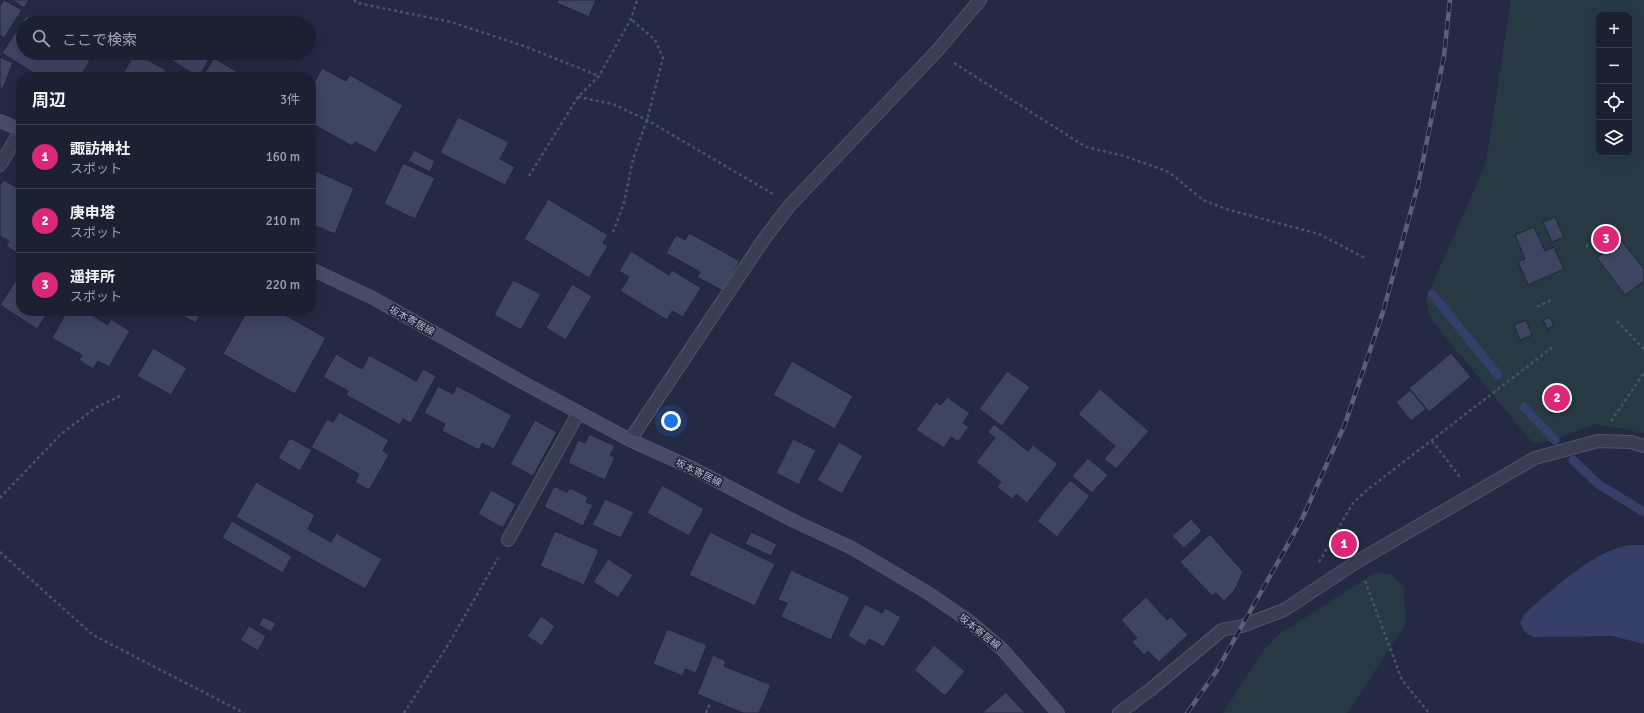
<!DOCTYPE html>
<html lang="ja">
<meta charset="utf-8">
<style>
:root{--surface:#1b2033;--page:#24283b;--text:#f1f3f6;--muted:#a0a3ac;--line:#393e4e;--accent:#db2777}
body{margin:0;font-family:Signika,"Noto Sans JP",sans-serif;background:var(--page);color:var(--text)}
.controls{position:absolute;right:12px;top:12px;display:grid;overflow:hidden;border-radius:8px;box-shadow:0 4px 16px #0002}
.controls button{width:36px;height:36px;display:grid;place-items:center;padding:0;border:0;border-bottom:1px solid var(--line);background:var(--surface);color:var(--text);font:20px sans-serif}
.you{position:absolute;left:671px;top:421px;width:14px;height:14px;margin:-10px;border:3px solid #fff;border-radius:50%;background:#1a73e8;box-shadow:0 0 0 6px #1a73e833}
.badge{display:grid;place-items:center;width:26px;height:26px;border-radius:50%;background:var(--accent);color:#fff;font-size:13px;font-weight:700}
.pin{position:absolute;translate:-50% -50%;border:2px solid #fff;box-shadow:0 1px 4px #0006}
.list{margin:0;padding:0;list-style:none}
h2{display:flex;justify-content:space-between;align-items:center;height:52px;margin:0;padding:0 16px;font-size:17px}
h2 small{font-size:13px;font-weight:400;color:var(--muted)}
.list li{display:grid;grid-template-columns:26px 1fr auto;gap:12px;align-items:center;box-sizing:border-box;height:64px;padding:0 16px;border-top:1px solid var(--line)}
.list b{display:block;font-size:15px;white-space:nowrap}
.list p{margin:0;font-size:13px;white-space:nowrap;color:var(--muted)}
.list em{font-size:13px;font-style:normal;color:var(--muted)}
.icon{flex:none;width:22px;height:22px;fill:none;stroke:currentColor;stroke-width:2;stroke-linecap:round;stroke-linejoin:round}
.map{position:relative;flex:none;width:1644px;height:713px;overflow:hidden}
.search{position:absolute;background:var(--surface);box-shadow:0 4px 16px #0002;left:16px;top:16px;width:300px;height:44px;display:flex;align-items:center;gap:10px;box-sizing:border-box;padding:0 14px;border-radius:22px;color:var(--muted);font-size:15px}
.panel{position:absolute;background:var(--surface);box-shadow:0 4px 16px #0002;left:16px;top:72px;width:300px;height:244px;border-radius:16px}
.map>svg:first-child{display:block}
</style>
<div class="map">
<svg width="1644" height="713" viewBox="0 0 1644 713">
<rect width="100%" height="100%" fill="#242a44"/>
<path fill="#273a44" fill-rule="evenodd" d="M 1511,0 L 1644,0 L 1644,433 L 1596,424 L 1543,443 L 1531,441 L 1430,318 L 1426,299 L 1486,163 ZM 1599,15 L 1629,15 L 1629,153 L 1599,153 Z
M 1376,572 L 1392,575 L 1404,587 L 1405,625 L 1347,713 L 1223,713 L 1264,650 L 1278,635 Z"/>
<path fill="#353f6a" d="M 1631,545 L 1644,545 L 1644,644 L 1612,636 L 1534,637 L 1525,632 L 1520,623 L 1524,615 L 1532,607 C 1559,585 1596,549 1631,545 Z"/>
<g fill="none" stroke-linecap="round" stroke-linejoin="round">
<path stroke="#353f6a" stroke-width="9" d="M 1432,294 L 1498,375
M 1524,407 L 1555,440
M 1573,460 L 1598,484 L 1644,512"/>
</g>
<path fill="#3e4561" stroke="#20243a" d="M 4,0 L 22,10 L 4,38 L 0,35 L 0,6 Z
M 12,0 L 29,0 L 24,8 Z
M 558,0 L 596,0 L 589,17 L 557,3 Z
M 26,16 L 38,23 L 23,23 L 23,53 L 78,53 L 90,61 L 80,77 L 40,77 L 2,53 Z
M 135,53 L 166,70 L 162,77 L 121,77 Z
M 159,53 L 205,53 L 211,56 L 199,77 Z
M 0,57 L 13,63 L 3,88 L 0,88 Z
M 214,58 L 241,74 L 239,77 L 208,77 L 204,74 Z
M 322,68 L 346,81 L 350,75 L 403,105 L 376,153 L 355,142 L 352,146 L 311,123 L 311,89 Z
M 458,117 L 509,142 L 500,159 L 515,167 L 505,185 L 440,153 Z
M 311,129 L 317,132 L 311,144 Z
M 414,150 L 435,161 L 430,172 L 408,161 Z
M 403,163 L 435,178 L 415,219 L 384,204 Z
M 311,169 L 354,188 L 335,234 L 311,224 Z
M 4,180 L 21,190 L 21,255 L 6,246 L 9,241 L 0,236 L 0,185 Z
M 548,199 L 608,235 L 603,243 L 608,246 L 589,278 L 524,239 Z
M 1555,217 L 1564,237 L 1552,242 L 1543,222 Z
M 1612,224 L 1615,228 L 1611,231 L 1607,227 Z
M 1534,227 L 1545,251 L 1554,247 L 1564,269 L 1528,285 L 1518,262 L 1525,259 L 1515,235 Z
M 689,233 L 740,261 L 723,291 L 697,277 L 700,272 L 666,253 L 676,235 L 685,240 Z
M 1620,239 L 1644,269 L 1644,281 L 1625,295 L 1597,258 Z
M 631,251 L 669,275 L 672,270 L 701,288 L 683,317 L 672,311 L 667,320 L 620,291 L 629,277 L 619,271 Z
M 20,274 L 21,311 L 49,311 L 37,329 L 0,305 Z
M 513,280 L 541,294 L 521,330 L 494,315 Z
M 572,284 L 592,296 L 566,340 L 546,328 Z
M 67,311 L 85,311 L 108,325 L 111,319 L 130,331 L 109,367 L 98,361 L 93,369 L 79,360 L 82,355 L 52,338 Z
M 174,311 L 202,311 L 196,323 Z
M 247,311 L 278,311 L 326,338 L 295,394 L 223,354 Z
M 1550,317 L 1554,326 L 1547,329 L 1543,320 Z
M 1526,320 L 1532,335 L 1520,340 L 1514,325 Z
M 153,348 L 187,368 L 171,395 L 137,376 Z
M 1451,353 L 1471,377 L 1429,412 L 1409,388 Z
M 336,354 L 362,369 L 369,355 L 416,381 L 423,369 L 436,376 L 411,423 L 403,419 L 400,425 L 346,395 L 348,391 L 323,377 Z
M 792,361 L 853,396 L 835,429 L 773,395 Z
M 1007,371 L 1030,387 L 1002,426 L 979,409 Z
M 438,386 L 453,394 L 457,386 L 512,415 L 494,449 L 482,443 L 479,450 L 442,431 L 445,424 L 424,413 Z
M 1100,389 L 1149,431 L 1116,469 L 1104,459 L 1115,446 L 1078,414 Z
M 1410,390 L 1426,409 L 1411,421 L 1396,402 Z
M 1565,392 L 1568,397 L 1564,400 L 1560,396 Z
M 947,397 L 970,413 L 963,423 L 969,427 L 958,442 L 951,437 L 944,448 L 916,430 L 936,402 L 941,405 Z
M 339,412 L 389,440 L 383,451 L 389,455 L 369,490 L 355,482 L 359,474 L 311,447 L 327,419 L 333,422 Z
M 535,420 L 557,432 L 533,476 L 510,464 Z
M 994,424 L 1028,451 L 1033,445 L 1058,464 L 1027,503 L 1016,494 L 1012,499 L 997,487 L 1001,482 L 976,462 L 995,438 L 988,432 Z
M 589,434 L 615,446 L 610,455 L 615,457 L 605,480 L 568,463 L 578,440 L 585,443 Z
M 290,438 L 312,450 L 300,471 L 278,458 Z
M 793,439 L 816,450 L 799,485 L 776,473 Z
M 839,442 L 863,456 L 842,494 L 817,480 Z
M 1088,458 L 1108,475 L 1092,493 L 1072,476 Z
M 1070,480 L 1090,496 L 1057,537 L 1037,521 Z
M 256,482 L 315,515 L 308,529 L 331,542 L 336,533 L 382,559 L 365,589 L 236,517 Z
M 662,485 L 704,509 L 689,536 L 647,513 Z
M 554,486 L 567,492 L 570,488 L 588,497 L 586,502 L 593,505 L 583,526 L 544,507 Z
M 491,490 L 516,504 L 503,528 L 478,514 Z
M 605,499 L 634,512 L 621,538 L 592,525 Z
M 1191,519 L 1202,531 L 1184,548 L 1172,536 Z
M 232,521 L 292,556 L 283,573 L 222,538 Z
M 555,531 L 599,550 L 584,585 L 540,566 Z
M 710,532 L 775,564 L 755,606 L 689,575 Z
M 751,532 L 777,544 L 771,556 L 745,544 Z
M 1210,534 L 1243,572 L 1235,590 L 1224,601 L 1216,593 L 1212,596 L 1180,562 Z
M 608,559 L 633,575 L 618,598 L 593,582 Z
M 791,570 L 850,597 L 831,640 L 781,617 L 787,603 L 778,600 Z
M 1146,597 L 1167,620 L 1171,617 L 1188,635 L 1159,662 L 1148,651 L 1144,655 L 1132,642 L 1137,638 L 1121,620 Z
M 865,604 L 882,613 L 885,608 L 901,617 L 884,647 L 869,639 L 865,646 L 848,636 Z
M 541,616 L 555,626 L 542,646 L 527,636 Z
M 263,617 L 276,623 L 271,632 L 259,625 Z
M 249,626 L 266,636 L 258,651 L 240,640 Z
M 667,629 L 707,645 L 696,673 L 685,669 L 683,676 L 653,664 Z
M 934,645 L 965,671 L 945,696 L 914,670 Z
M 713,655 L 726,661 L 724,666 L 771,685 L 759,713 L 743,713 L 697,694 Z
M 1006,692 L 1025,713 L 982,713 Z"/>
<g fill="none" stroke-linecap="round" stroke-linejoin="round">
<defs>
<path id="service" d="M 0,165 L 21,130
M 508,540 L 579,412"/>
<path id="minor" d="M 630,440 L 764,239 L 790,205 L 936,52 L 980,0
M 1119,713 L 1150,690 L 1222,630 L 1242,626 L 1284,610 L 1358,561 L 1535,458 L 1598,441 L 1631,442 L 1644,446"/>
<path id="secondary" d="M 0,121 L 21,130
M 311,269 L 373,298 L 522,382 L 630,440 L 692,468 L 794,521 L 852,548 L 928,593 L 969,621 L 1002,649 L 1058,713"/>
</defs>
<use href="#service" stroke="#51566a" stroke-width="14"/>
<use href="#minor" stroke="#51566a" stroke-width="14"/>
<use href="#secondary" stroke="#51566a" stroke-width="14"/>
<path stroke="#455761" stroke-width="2.5" stroke-dasharray="3 3" stroke-linecap="butt" d="M 354,0 L 357,3 L 451,22 L 524,46 L 599,76
M 954,63 L 1086,147 L 1124,156 L 1169,172 L 1203,200 L 1226,209 L 1319,234 L 1365,258
M 578,97 L 613,104 L 647,120 L 773,194
M 529,176 L 578,97 L 599,76 L 631,19 L 637,0
M 613,232 L 624,203 L 633,159 L 647,120 L 663,58 L 655,40 L 631,19
M 1586,247 L 1605,232
M 1537,307 L 1551,300
M 1617,321 L 1644,349
M 1611,421 L 1644,373
M 1432,441 L 1460,477
M 0,498 L 60,435 L 95,408 L 120,396
M 0,552 L 93,635 L 244,713
M 1319,562 L 1353,503 L 1367,490 L 1554,346
M 1365,581 L 1402,680 L 1429,713
M 404,713 L 448,645 L 498,558
M 706,713 L 710,703"/>
<use href="#service" stroke="#393e53" stroke-width="12"/>
<use href="#minor" stroke="#393e53" stroke-width="12"/>
<use href="#secondary" stroke="#474b66" stroke-width="12"/>
<defs>
<path id="rail" d="M 1187,713 L 1216,672 L 1301,521 L 1345,424 L 1383,312 L 1418,185 L 1444,56 L 1450,0"/>
</defs>
<use href="#rail" stroke="#5b607a" stroke-width="4.5"/>
<use href="#rail" stroke="#1e2238" stroke-width="3" stroke-dasharray="9" stroke-linecap="butt"/>
</g>
<g text-anchor="middle" stroke-width="3" stroke-linejoin="round" paint-order="stroke">
<g font-size="10" fill="#b6bacd" stroke="#1e2238">
<text transform="translate(412 320) rotate(29)" y="4">坂本寄居線</text>
<text transform="translate(699 472) rotate(26)" y="4">坂本寄居線</text>
<text transform="translate(980 631) rotate(39)" y="4">坂本寄居線</text>
</g>
</g>
</svg>
<div class="controls">
<button>+</button>
<button>−</button>
<button><svg class="icon" aria-label="locate" viewBox="0 0 24 24"><circle cx="12" cy="12" r="6"/><path d="M12 2v4M12 18v4M2 12h4M18 12h4"/></svg></button>
<button><svg class="icon" aria-label="layers" viewBox="0 0 24 24"><path d="M12 4l9 5-9 5-9-5zM3 14l9 5 9-5"/></svg></button>
</div>
<div class="you"></div>
<div class="pin badge" style="left:1344px;top:544px">1</div>
<div class="pin badge" style="left:1557px;top:398px">2</div>
<div class="pin badge" style="left:1606px;top:239px">3</div>
<div class="search"><svg class="icon" aria-label="search" viewBox="0 0 24 24"><circle cx="10" cy="10" r="6"/><path d="M15 15l6 6"/></svg>ここで検索</div>
<section class="panel">
<h2>周辺<small>3件</small></h2>
<ul class="list">
<li><span class="badge">1</span><div><b>諏訪神社</b><p>スポット</p></div><em>160 m</em></li>
<li><span class="badge">2</span><div><b>庚申塔</b><p>スポット</p></div><em>210 m</em></li>
<li><span class="badge">3</span><div><b>遥拝所</b><p>スポット</p></div><em>220 m</em></li>
</ul>
</section>
</div>
